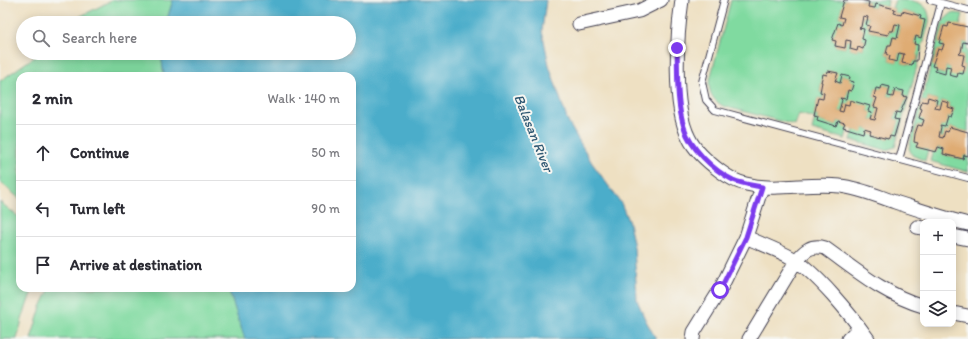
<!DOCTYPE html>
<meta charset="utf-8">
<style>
:root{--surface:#fff;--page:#f2f2f3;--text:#2b2b33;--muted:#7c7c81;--line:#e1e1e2}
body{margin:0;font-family:Itim,sans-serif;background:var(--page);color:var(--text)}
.controls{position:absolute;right:12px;bottom:12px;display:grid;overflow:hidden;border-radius:8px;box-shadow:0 2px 10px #0003}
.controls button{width:36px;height:36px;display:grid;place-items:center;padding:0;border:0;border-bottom:1px solid var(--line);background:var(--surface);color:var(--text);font:20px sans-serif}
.stop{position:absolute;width:12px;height:12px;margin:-9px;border:3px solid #7c3aed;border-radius:50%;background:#fff}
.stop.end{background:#7c3aed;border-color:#fff;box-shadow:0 1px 4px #0008}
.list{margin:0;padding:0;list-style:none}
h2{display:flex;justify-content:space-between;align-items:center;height:52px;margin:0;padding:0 16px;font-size:17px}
h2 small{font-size:13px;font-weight:400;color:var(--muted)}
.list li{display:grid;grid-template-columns:26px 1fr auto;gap:12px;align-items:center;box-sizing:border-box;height:56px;padding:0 16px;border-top:1px solid var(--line)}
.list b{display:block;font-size:15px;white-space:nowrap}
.list em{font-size:13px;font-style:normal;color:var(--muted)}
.icon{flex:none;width:22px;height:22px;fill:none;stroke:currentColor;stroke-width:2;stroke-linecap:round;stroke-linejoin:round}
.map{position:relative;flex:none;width:968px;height:339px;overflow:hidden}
.search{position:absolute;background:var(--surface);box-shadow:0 2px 10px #0003;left:16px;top:16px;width:340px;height:44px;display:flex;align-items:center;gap:10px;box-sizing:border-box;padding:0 14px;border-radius:22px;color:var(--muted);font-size:15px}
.panel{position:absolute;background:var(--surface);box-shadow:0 2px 10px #0003;left:16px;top:72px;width:340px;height:220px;border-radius:12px}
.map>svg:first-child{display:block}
</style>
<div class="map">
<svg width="968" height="339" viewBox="0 0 968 339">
<rect width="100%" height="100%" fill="#f6f6f2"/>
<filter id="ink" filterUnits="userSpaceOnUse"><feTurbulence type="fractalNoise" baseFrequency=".025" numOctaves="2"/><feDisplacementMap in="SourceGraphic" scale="8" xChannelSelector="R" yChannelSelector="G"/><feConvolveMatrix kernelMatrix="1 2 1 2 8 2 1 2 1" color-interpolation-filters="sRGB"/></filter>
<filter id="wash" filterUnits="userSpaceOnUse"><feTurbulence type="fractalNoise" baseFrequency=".012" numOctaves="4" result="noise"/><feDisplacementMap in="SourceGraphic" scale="16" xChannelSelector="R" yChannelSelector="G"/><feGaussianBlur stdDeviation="0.9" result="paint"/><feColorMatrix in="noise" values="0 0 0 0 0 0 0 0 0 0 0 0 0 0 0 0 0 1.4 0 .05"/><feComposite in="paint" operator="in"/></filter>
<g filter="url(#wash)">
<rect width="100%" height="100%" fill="#eee0c2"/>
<path fill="#80daa0" stroke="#517e6e" d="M 113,0 L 173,0 L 166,23 L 67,23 Z
M 731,0 L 848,0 L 842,7 L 839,17 L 844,18 L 842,25 L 838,24 L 835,33 L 834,33 L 832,40 L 836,41 L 835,46 L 845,48 L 846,40 L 851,41 L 850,49 L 857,51 L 858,47 L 863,49 L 865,40 L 862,39 L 859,28 L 863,16 L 868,17 L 866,25 L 870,26 L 869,31 L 888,35 L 890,31 L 893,31 L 895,24 L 900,25 L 897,38 L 893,37 L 891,45 L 888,45 L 886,54 L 890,56 L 889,60 L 897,62 L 899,53 L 904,54 L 902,63 L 911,65 L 913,61 L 917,61 L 918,55 L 916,54 L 918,45 L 914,44 L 916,36 L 920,38 L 921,16 L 902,11 L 901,15 L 894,13 L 895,9 L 892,8 L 895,0 C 910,0 931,0 929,22 L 895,147 L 886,150 L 851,140 L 854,130 L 864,128 L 871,130 L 870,134 L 888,139 L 890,136 L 894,137 L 899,120 L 894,119 L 896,112 L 900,113 L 907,97 L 903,96 L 904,91 L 895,89 L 893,97 L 888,96 L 890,87 L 882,85 L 881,89 L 876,88 L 874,97 L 877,98 L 874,107 L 878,108 L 875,120 L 870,119 L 871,112 L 868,111 L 869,106 L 850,101 L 849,105 L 845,104 L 843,112 L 839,111 L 840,98 L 846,99 L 848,90 L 851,91 L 854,82 L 849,81 L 849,77 L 842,75 L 840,83 L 835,81 L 837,73 L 828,71 L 827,75 L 823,75 L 820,92 L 824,93 L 823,99 L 818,98 L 814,115 L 818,116 L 817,120 L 836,126 L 838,121 L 845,123 L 844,127 L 848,128 L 845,139 L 812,130 L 815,118 L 799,114 L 795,125 L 723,106 C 714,101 709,94 709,83 Z
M 860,0 L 888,0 L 887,7 L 876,4 L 875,8 L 868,7 L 869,2 Z
M 952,13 L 963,14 L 960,26 L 949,23 L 948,27 L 944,26 L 939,42 L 944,44 L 942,50 L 938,49 L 932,65 L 936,67 L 935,72 L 944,74 L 946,66 L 963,74 L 965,66 L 962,65 L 964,55 L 959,54 L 961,52 L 963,42 L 968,43 L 966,50 L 968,51 L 968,132 L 950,127 L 948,132 L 945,131 L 943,138 L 939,137 L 941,127 L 940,125 L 945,126 L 948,116 L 951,117 L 954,109 L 948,107 L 949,103 L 942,101 L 940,109 L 935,108 L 937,100 L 928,97 L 927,102 L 922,101 L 924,120 L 922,126 L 918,125 L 915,134 L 918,143 L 916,146 L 928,150 L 925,161 L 912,155 L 909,148 L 942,23 L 945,19 Z
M 40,53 L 161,53 L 164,76 L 20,76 L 20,199 L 0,182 L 0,81 Z
M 938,147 L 944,149 L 943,154 L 962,159 L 964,155 L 968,156 L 968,172 L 930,161 L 933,151 L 936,152 Z
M 0,202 L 20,218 L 20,288 L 33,288 L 23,316 L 17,339 L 0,339 Z
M 50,288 L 228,288 L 245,339 L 31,339 L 41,307 Z"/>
<path fill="#4badca" stroke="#366882" d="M 173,0 L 546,0 L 542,31 L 549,65 L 568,122 L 592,163 L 621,203 L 629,223 L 634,247 L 637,300 L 645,319 L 656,339 L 245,339 L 228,288 L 352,288 L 352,76 L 164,76 L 161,53 L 349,53 L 349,23 L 166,23 Z"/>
<g id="blocks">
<path fill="#dfac73" d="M 844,0 L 860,0 L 869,2 L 868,7 L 875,8 L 876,4 L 895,9 L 894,13 L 901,15 L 902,11 L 921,16 L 920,19 L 925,20 L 921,38 L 916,36 L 914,44 L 918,45 L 917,61 L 913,61 L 912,65 L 902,63 L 904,54 L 899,53 L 897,62 L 889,60 L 890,56 L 886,54 L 888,45 L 891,45 L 893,37 L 897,38 L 900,25 L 895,24 L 893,31 L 890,31 L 888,35 L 868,31 L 870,26 L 866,25 L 868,17 L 863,16 L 861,27 L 859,28 L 864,29 L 862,39 L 865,40 L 863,49 L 858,47 L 857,51 L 850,49 L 851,41 L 846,40 L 845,48 L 835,46 L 836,41 L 832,40 L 838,23 L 842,25 L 844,18 L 839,17 Z
M 949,23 L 968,27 L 968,43 L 963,42 L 961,52 L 959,54 L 964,55 L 962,65 L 965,66 L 963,74 L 958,73 L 957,77 L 949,75 L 951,67 L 946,66 L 945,74 L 935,71 L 936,67 L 932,66 L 938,49 L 942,50 L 944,44 L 939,43 L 942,33 L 944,26 L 948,27 Z
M 828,71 L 838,73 L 835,81 L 840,83 L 842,75 L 850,77 L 849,81 L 854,82 L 851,91 L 848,90 L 846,99 L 840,98 L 842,100 L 839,111 L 843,112 L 845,104 L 849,105 L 850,100 L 870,106 L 868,111 L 872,112 L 870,119 L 875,120 L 878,108 L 874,107 L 877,98 L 874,97 L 876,88 L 881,89 L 882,85 L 890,87 L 888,96 L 893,97 L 895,89 L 904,91 L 903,96 L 907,97 L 900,113 L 896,112 L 894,119 L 899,120 L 894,137 L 890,136 L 888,139 L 869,134 L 871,130 L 864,128 L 863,133 L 843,127 L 845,123 L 838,121 L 836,126 L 817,120 L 818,116 L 814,115 L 818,98 L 823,99 L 824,93 L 820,92 L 822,82 L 821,82 L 823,74 L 827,75 Z
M 928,97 L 937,100 L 935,108 L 940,109 L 942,101 L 949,103 L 948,107 L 954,109 L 951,117 L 948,116 L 945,126 L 940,125 L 941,127 L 939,137 L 943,138 L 945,131 L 948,132 L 950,127 L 968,132 L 968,156 L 964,155 L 963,159 L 943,154 L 944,149 L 938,147 L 936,152 L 916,147 L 918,143 L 914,142 L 915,134 L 918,125 L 922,126 L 924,120 L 919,118 L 922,109 L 920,108 L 922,101 L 927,102 Z"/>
</g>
</g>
<g filter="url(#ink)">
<use href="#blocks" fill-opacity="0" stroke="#413e4f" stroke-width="1"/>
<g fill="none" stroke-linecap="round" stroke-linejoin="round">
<defs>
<path id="service" d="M 724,0 L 702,82 L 706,100 L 715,110 L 968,178
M 930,0 L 968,10
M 899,160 L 941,3"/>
<path id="minor" d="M 682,0 C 677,35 672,106 689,138 C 695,151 708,162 720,171 C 728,177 736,182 746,184 C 777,192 809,182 840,186 C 859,188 877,196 895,202 C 920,210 943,218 968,224
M 579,24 L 639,11 L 661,0
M 917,227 L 923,228
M 953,236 L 968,239
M 746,237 C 761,244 778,250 792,258 C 816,272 851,315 868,339
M 953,313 L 968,316
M 693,339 L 694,332 L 720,290 L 746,237 L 762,187
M 749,339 L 796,261 C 804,251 811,244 825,248 C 856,270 885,295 923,306
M 848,339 L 859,328"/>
</defs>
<use href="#service" stroke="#413e4f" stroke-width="8"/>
<use href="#minor" stroke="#413e4f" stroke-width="15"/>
<use href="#service" stroke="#fff" stroke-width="6"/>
<use href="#minor" stroke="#fff" stroke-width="13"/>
</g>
</g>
<g fill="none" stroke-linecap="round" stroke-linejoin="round" filter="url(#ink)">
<path stroke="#7c3aed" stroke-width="5" d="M 677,48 C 678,73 676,102 684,127 C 690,148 713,170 733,180 C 742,184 752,185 762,187 L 746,237 L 720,290"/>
</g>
<g text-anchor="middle" stroke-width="4" stroke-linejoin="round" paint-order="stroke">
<g font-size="14" font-style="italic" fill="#325a74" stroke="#f6f6f2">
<text transform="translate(534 133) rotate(68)" y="5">Balasan River</text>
</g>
</g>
</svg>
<div class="controls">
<button>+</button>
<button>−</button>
<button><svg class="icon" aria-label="layers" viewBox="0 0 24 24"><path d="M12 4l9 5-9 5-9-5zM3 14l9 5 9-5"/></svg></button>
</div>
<div class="stop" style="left:720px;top:290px"></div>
<div class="stop end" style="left:677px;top:48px"></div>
<div class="search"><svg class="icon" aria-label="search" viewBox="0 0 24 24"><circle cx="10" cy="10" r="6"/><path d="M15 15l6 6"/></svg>Search here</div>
<section class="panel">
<h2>2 min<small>Walk · 140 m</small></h2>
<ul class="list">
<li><svg class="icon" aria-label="ahead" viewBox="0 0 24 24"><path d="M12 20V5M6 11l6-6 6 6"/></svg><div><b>Continue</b></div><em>50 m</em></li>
<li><svg class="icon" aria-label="left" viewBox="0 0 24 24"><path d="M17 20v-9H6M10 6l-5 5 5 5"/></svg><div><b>Turn left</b></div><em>90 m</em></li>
<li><svg class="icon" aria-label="arrive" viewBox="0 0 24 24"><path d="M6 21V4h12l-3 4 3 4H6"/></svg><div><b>Arrive at destination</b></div></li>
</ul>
</section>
</div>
